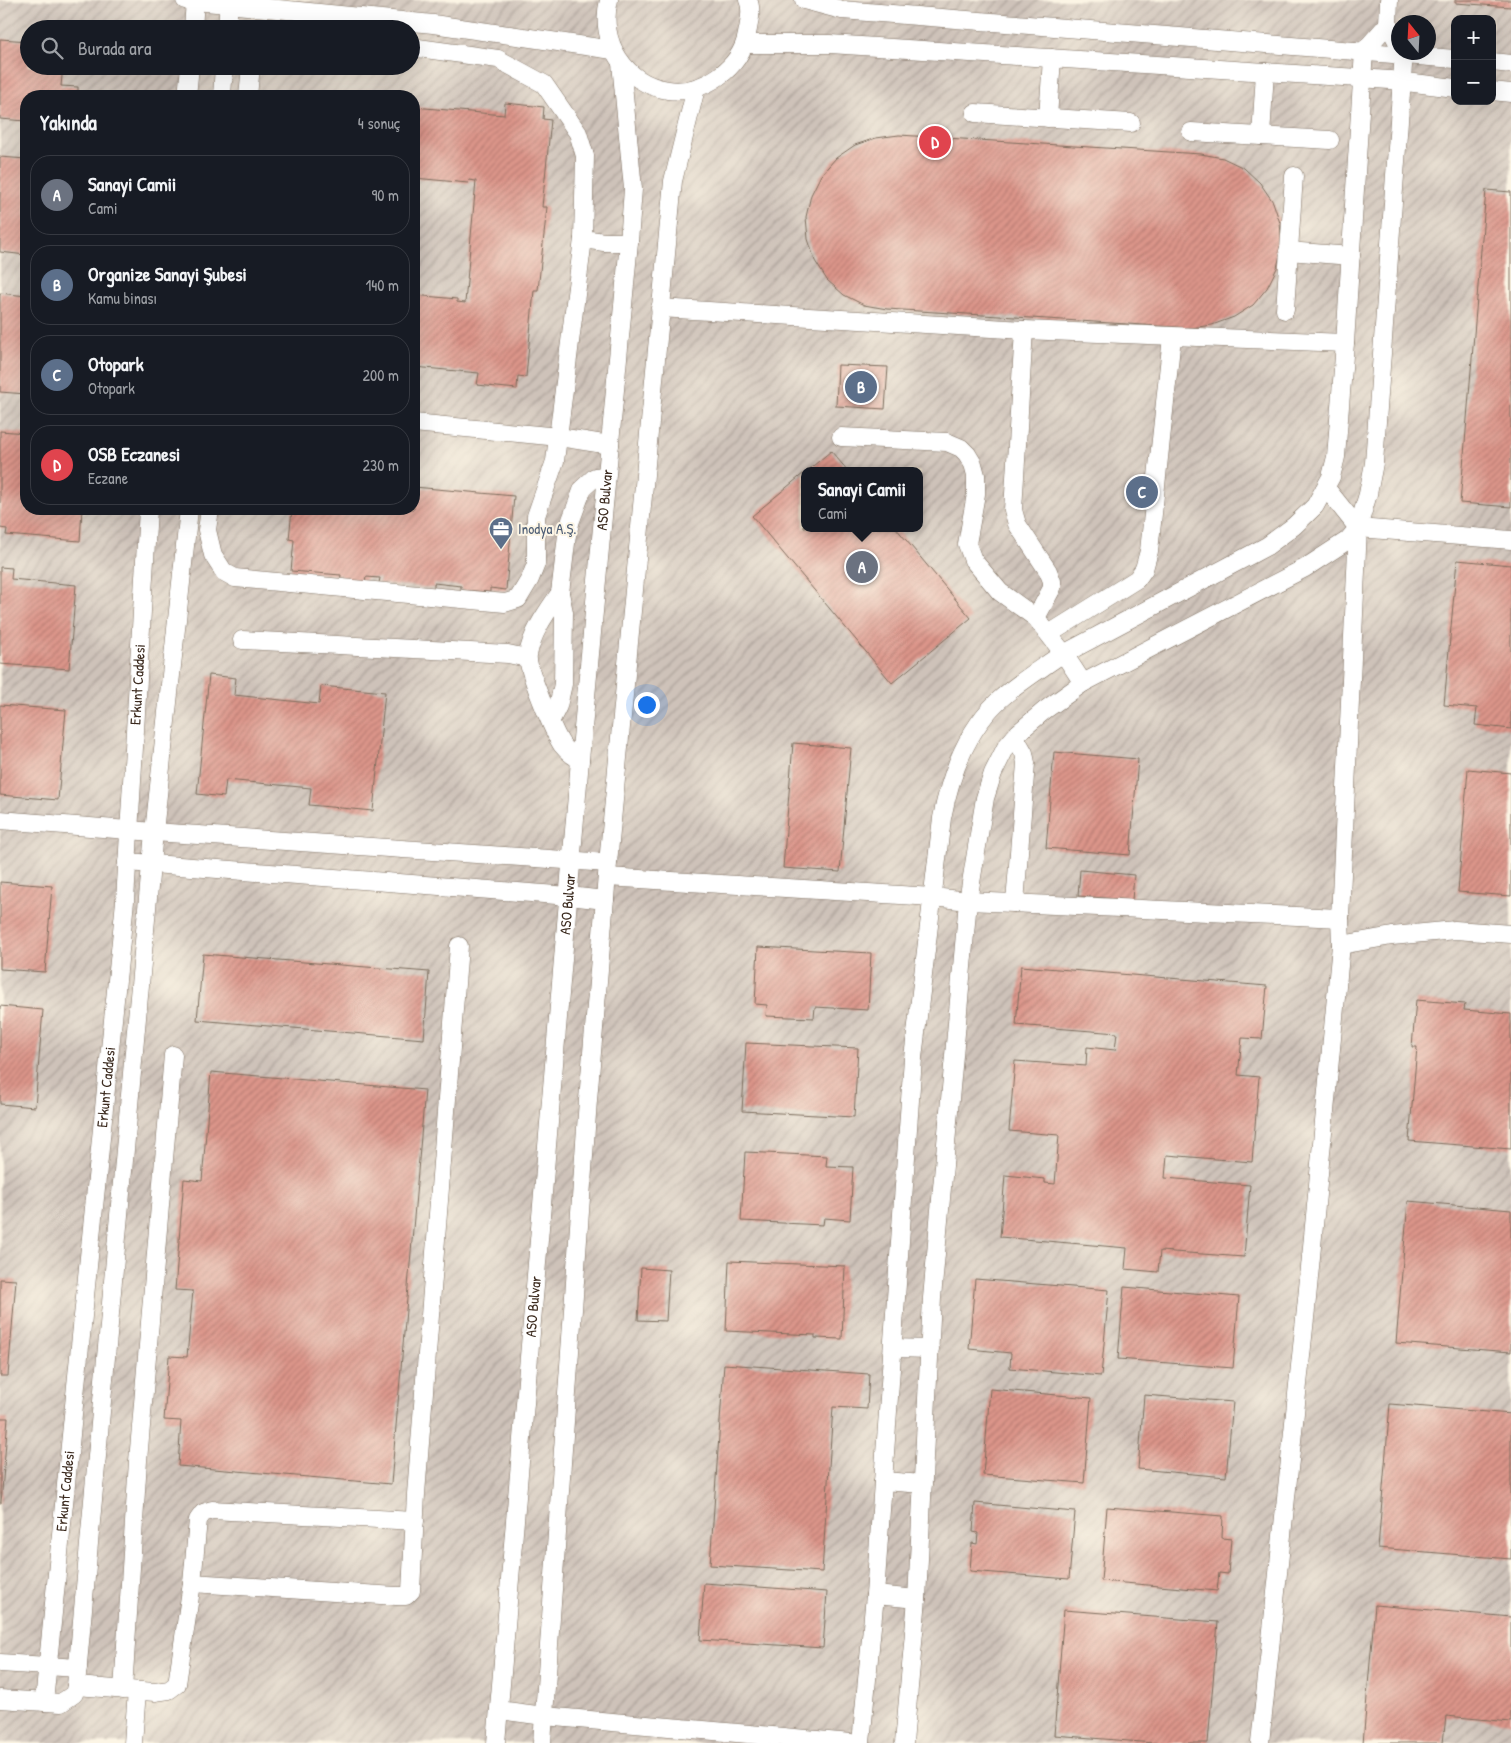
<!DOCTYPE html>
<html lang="tr">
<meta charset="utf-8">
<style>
:root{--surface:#171b24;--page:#242831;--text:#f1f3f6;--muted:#9ea1a6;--line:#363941;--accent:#8c9099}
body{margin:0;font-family:"Patrick Hand",sans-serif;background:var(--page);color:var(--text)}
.controls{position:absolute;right:15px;top:15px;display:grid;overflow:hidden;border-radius:10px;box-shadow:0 5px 20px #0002}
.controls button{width:45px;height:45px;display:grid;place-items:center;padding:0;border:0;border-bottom:1px solid var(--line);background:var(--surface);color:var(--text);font:25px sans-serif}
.compass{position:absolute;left:1391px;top:15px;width:45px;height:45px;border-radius:50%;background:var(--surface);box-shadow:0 5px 20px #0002;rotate:342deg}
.you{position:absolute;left:646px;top:704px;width:18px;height:18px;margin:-12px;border:4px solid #fff;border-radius:50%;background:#1a73e8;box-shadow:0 0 0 8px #1a73e833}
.badge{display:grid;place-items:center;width:32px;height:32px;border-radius:50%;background:var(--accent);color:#fff;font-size:16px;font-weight:700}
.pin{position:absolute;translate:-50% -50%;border:2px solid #fff;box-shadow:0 1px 5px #0006}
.popup{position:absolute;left:801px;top:467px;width:122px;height:65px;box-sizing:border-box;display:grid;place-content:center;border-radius:10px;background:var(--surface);filter:drop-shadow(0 1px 4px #0005);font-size:16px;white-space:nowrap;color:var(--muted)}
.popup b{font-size:19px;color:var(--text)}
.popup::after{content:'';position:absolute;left:50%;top:100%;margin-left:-10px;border:10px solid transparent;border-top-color:var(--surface)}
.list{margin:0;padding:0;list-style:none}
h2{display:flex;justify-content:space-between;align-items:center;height:65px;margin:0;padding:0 20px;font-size:21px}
h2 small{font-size:16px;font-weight:400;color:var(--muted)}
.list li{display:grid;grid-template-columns:32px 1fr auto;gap:15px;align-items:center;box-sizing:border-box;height:80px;margin:0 10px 10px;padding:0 10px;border:1px solid var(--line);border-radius:20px}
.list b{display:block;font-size:19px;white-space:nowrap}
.list p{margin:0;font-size:16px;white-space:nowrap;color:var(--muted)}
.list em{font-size:16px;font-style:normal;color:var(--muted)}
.icon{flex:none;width:28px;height:28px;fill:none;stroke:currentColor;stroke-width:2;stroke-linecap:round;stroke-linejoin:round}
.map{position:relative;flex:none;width:1511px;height:1743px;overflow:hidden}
.search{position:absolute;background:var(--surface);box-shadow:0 5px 20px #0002;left:20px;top:20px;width:400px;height:55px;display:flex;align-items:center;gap:12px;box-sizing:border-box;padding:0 18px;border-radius:28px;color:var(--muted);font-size:19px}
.panel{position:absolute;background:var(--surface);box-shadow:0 5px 20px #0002;left:20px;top:90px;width:400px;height:425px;border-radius:20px}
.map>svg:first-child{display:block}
</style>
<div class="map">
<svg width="1511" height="1743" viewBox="0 0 1511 1743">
<defs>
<pattern id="industrial-furrows" width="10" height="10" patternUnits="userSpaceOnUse" patternTransform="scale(1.25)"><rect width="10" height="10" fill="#cec2b9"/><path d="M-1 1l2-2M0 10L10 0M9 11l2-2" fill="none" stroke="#a89e96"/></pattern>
<pattern id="building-hatch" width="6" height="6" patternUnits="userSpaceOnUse" patternTransform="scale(1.25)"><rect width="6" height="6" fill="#dc958a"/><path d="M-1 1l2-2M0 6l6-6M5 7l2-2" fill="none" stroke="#b47a70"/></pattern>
</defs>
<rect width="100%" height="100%" fill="#fcf5e5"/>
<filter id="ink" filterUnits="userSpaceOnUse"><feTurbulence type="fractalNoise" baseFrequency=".02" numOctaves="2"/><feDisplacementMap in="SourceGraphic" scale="10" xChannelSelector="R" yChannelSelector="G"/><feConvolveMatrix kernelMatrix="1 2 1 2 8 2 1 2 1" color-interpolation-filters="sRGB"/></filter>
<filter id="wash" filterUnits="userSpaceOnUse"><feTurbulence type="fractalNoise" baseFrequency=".0096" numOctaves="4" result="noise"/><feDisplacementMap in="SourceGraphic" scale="20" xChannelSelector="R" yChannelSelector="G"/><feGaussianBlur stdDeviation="1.12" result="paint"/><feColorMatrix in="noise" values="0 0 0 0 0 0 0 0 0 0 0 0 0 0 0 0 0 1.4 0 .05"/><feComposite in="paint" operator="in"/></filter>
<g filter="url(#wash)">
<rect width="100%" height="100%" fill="#f7ead2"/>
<path fill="url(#industrial-furrows)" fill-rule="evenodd" d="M 0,0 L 1511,0 L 1511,1743 L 0,1743 ZM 1455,19 L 1492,19 L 1492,101 L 1455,101 ZM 1398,22 L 1428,22 L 1428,52 L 1398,52 ZM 29,29 L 411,29 L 411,66 L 29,66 ZM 26,96 L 414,96 L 414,509 L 26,509 ZM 804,471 L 920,471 L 920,528 L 804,528 Z"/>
<g id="blocks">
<path fill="url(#building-hatch)" d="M 1455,0 L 1511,0 L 1511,7 L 1455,3 Z
M 0,39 L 29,41 L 29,66 L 63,66 L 61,86 L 78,87 L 78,96 L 26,96 L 26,121 L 0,119 Z
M 505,103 L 544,107 L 543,119 L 551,120 L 542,207 L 547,207 L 538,290 L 534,290 L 526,377 L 518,376 L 517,389 L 477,385 L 479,373 L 414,367 L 414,295 L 457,299 L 457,302 L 465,303 L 476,181 L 469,180 L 468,183 L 414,178 L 414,107 L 504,115 Z
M 899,135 L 1201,154 L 1223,158 L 1244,168 L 1260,183 L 1273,202 L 1280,223 L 1282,245 L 1277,268 L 1267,288 L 1253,305 L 1234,317 L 1212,325 L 1191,328 L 887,309 L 864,305 L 844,295 L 827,280 L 815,261 L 808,239 L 806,217 L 811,195 L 821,175 L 836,158 L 855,145 L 876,138 Z
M 0,157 L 26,159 L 26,255 L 0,252 Z
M 1486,190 L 1511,192 L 1511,507 L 1460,503 Z
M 0,293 L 26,296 L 26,394 L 0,392 Z
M 838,365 L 888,367 L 885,409 L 836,406 Z
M 0,431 L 26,433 L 26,509 L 82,509 L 80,541 L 6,535 L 7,529 L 0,528 Z
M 831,451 L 848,471 L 807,471 Z
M 804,473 L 804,528 L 896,528 L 971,618 L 892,683 L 752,516 Z
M 414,487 L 514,496 L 506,590 L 490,588 L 490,592 L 461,590 L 461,586 L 434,583 L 434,588 L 379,583 L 380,578 L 366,577 L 365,583 L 340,581 L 341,575 L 291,571 L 294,540 L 289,539 L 292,510 L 414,509 Z
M 1457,560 L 1511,565 L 1511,729 L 1475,725 L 1477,708 L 1444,705 Z
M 0,567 L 12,568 L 11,579 L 76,585 L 69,669 L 0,664 Z
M 209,675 L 236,678 L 234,695 L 319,704 L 321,686 L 385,692 L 373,811 L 309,805 L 311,788 L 226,780 L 224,797 L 197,794 Z
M 0,705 L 66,710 L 58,800 L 0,795 Z
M 793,743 L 851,748 L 840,872 L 783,868 Z
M 1054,752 L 1138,759 L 1130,855 L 1046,848 Z
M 1468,769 L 1511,773 L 1511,896 L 1458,892 Z
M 1080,870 L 1134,875 L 1132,900 L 1078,896 Z
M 0,882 L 52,886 L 45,972 L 0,969 Z
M 758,947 L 871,953 L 868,1010 L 815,1007 L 814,1018 L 766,1016 L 767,1005 L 755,1004 Z
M 203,954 L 429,972 L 424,1039 L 197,1020 Z
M 1021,966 L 1267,986 L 1262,1039 L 1242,1038 L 1238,1075 L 1259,1077 L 1252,1162 L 1167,1155 L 1165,1178 L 1250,1185 L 1244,1257 L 1160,1251 L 1158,1272 L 1125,1269 L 1127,1248 L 1000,1237 L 1005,1175 L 1045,1179 L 1045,1183 L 1055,1184 L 1059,1135 L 1009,1131 L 1015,1061 L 1086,1066 L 1087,1047 L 1115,1050 L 1117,1033 L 1016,1025 Z
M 1416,1000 L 1465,1004 L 1464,1010 L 1511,1014 L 1511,1149 L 1409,1141 L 1417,1047 L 1412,1047 Z
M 0,1006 L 43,1010 L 35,1107 L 0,1104 Z
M 746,1043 L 858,1048 L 854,1117 L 742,1111 Z
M 211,1072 L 425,1090 L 391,1484 L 178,1466 L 181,1421 L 164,1420 L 169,1356 L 187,1357 L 193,1291 L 175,1290 L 184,1179 L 202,1181 Z
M 745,1152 L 827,1156 L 826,1166 L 853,1167 L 850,1220 L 824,1218 L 823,1225 L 741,1221 Z
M 1408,1201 L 1511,1210 L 1511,1352 L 1396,1343 Z
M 729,1261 L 845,1266 L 842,1339 L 815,1338 L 815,1335 L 726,1331 Z
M 641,1268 L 669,1270 L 666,1321 L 638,1320 Z
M 0,1279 L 16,1280 L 8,1376 L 0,1376 Z
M 975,1279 L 1109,1290 L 1101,1376 L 1010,1368 L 1011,1353 L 969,1349 Z
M 1124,1287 L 1239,1297 L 1233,1368 L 1118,1359 Z
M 724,1364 L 869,1374 L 867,1409 L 833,1407 L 822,1572 L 710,1565 Z
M 990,1389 L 1091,1398 L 1084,1483 L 983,1475 Z
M 1144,1395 L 1233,1402 L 1226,1477 L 1138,1469 Z
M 1390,1404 L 1511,1414 L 1511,1559 L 1378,1548 Z
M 0,1418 L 8,1418 L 1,1503 L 0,1503 Z
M 975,1503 L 1075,1512 L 1069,1579 L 970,1571 L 972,1543 L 977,1544 L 978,1533 L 973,1532 Z
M 1107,1507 L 1223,1516 L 1222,1538 L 1231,1539 L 1228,1574 L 1219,1573 L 1217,1591 L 1101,1581 Z
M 704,1583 L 827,1592 L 823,1648 L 700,1640 Z
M 1375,1605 L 1511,1617 L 1511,1722 L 1446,1716 L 1443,1743 L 1363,1743 Z
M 1064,1610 L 1218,1622 L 1208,1743 L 1154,1743 L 1054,1735 Z"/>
</g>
</g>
<g filter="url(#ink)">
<use href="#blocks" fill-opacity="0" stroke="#7d6d5d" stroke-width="1"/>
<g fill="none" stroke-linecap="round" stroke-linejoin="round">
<defs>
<g id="minor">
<path d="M 185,0 L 433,24 L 613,50"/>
<path d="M 609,0 C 598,41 625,84 668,90 C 703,95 741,68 747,34 C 749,23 753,10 748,0"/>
<path d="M 804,0 L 842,10 L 1455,59"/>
<path d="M 1389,0 L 1388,24 L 1398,43"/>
<path d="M 193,29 L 195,0"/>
<path d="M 227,29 L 229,0"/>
<path d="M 745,44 L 830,44 L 1390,80 L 1455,88"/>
<path d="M 411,47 L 498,59 L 544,84 L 578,133 L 585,156 L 583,239 L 604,242 L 629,242"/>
<path d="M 1492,62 L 1511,64"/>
<path d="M 1492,91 L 1511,93"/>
<path d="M 187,96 L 190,66"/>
<path d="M 222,96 L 224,66"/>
<path d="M 248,96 L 251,66"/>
<path d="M 975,113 L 1131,123"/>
<path d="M 1048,118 L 1052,58"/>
<path d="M 1191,132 L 1330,140"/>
<path d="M 1261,136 L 1265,72"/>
<path d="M 1288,251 L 1351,256"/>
<path d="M 660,308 L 1024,330 L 1345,343"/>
<path d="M 1285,310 L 1294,176"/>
<path d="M 1024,330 L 1013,510 L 1017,524 L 1048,571 L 1052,581 L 1052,588 L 1036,618"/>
<path d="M 414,423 L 559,437 L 610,445"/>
<path d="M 841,437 L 947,442 L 961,448 L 967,454 L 973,464 L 976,475 L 976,494 L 967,544 L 973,560 L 1000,592 L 1036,618 L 1064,654 L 1083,683"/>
<path d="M 210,509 L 207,530 L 213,555 L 224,572 L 235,578 L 505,603 L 518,599 L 530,579 L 536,564 L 536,516 L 555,461 L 583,239"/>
<path d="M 1358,528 L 1511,540"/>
<path d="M 560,593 C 547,612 532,632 528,655 C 526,667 554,733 562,745 C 567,751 573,756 580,760"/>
<path d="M 1049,634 L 1137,579 L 1144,569 L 1149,551 L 1172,337"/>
<path d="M 242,640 L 508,654 L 527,658"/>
<path d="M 551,720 L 558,706 L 563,684 L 564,612 L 560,593 L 567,535 L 571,520 L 583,488 L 595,477 L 606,476"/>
<path d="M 1015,737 L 1024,753 L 1026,763 L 1015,903"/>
<path d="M 0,820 L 154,832 L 608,863"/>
<path d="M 127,862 L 569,896 L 605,900"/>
<path d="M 607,877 L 933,897 L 968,901 L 1340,918"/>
<path d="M 1341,945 L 1392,936 L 1455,930 L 1511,934"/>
<path d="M 893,1348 L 930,1349"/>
<path d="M 883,1481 L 923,1484"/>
<path d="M 192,1583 L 396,1596 L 406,1596 L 411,1591 L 416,1494 L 459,946"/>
<path d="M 875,1595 L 917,1599"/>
<path d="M 0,1663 L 78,1668"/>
<path d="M 76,1686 L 155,1692 L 169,1690 L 177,1684 L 192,1583 L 198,1520 L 203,1513 L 212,1510 L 415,1521"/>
<path d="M 123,1690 L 138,1461 L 173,1055"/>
<path d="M 0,1699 L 61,1703 L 74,1694 L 76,1686 L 154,832 L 189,509"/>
<path id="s1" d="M 44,1702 L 125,901 L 148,509"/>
<path d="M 499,1710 L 544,1716 L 851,1743"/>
<path d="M 133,1743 L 137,1691"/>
<path id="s2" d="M 496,1743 L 580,760 L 629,242 L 633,189 L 621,63"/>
<path d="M 542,1743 L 588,1100 L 608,863 L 673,181 L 696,88"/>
<path d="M 861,1743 L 875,1595 L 913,1058 L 942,818 C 950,776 966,732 997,702 C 1015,685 1036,672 1056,658 L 1267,546 L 1294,526 L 1315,506 L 1331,477 L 1336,457 L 1345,343 L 1364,51 L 1388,24"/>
<path d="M 904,1743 L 917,1599 L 932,1298 L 968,901 L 985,798 L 993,773 L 1006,747 L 1019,732 L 1045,710 L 1083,683 L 1305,568 L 1348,540 L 1358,528 L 1368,494 L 1374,463 L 1404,52"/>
<path d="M 1260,1743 L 1306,1309 L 1341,945 L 1340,918 L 1358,528 L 1326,488"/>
</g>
</defs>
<use href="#minor" stroke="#7d6d5d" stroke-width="19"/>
<use href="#minor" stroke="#fff" stroke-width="18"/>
</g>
</g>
<defs>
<symbol id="office-pin" viewBox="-11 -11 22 30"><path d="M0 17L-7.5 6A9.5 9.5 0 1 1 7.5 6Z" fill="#5c6f8a" stroke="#fcf5e5"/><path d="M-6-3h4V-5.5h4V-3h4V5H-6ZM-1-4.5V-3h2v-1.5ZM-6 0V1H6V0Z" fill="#fff"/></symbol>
</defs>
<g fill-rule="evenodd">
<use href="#office-pin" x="487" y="515" width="28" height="38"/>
</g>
<g text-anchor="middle" stroke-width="4" stroke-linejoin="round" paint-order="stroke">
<g font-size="15" fill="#3b2a1e" stroke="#fcf5e5">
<text dy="5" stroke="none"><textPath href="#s2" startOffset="1248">ASO Bulvar</textPath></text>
<text dy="5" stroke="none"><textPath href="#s1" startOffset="1022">Erkunt Caddesi</textPath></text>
<text dy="5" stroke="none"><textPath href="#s2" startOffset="842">ASO Bulvar</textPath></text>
<text dy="5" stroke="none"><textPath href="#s1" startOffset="618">Erkunt Caddesi</textPath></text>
<text dy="5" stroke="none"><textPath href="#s2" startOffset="438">ASO Bulvar</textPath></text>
<text dy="5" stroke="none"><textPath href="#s1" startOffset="212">Erkunt Caddesi</textPath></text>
</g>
<g font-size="15" fill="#4e5e75" stroke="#fcf5e5" text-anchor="start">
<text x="518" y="534">Inodya A.Ş.</text>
</g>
</g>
</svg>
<div class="controls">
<button>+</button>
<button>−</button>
</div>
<svg class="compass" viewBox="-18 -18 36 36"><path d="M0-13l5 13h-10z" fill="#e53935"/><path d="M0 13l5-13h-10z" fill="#9ea1a6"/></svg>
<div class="you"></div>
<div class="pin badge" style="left:862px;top:567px;background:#6b7280">A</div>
<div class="popup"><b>Sanayi Camii</b>Cami</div>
<div class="pin badge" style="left:861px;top:387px;background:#5c6f8a">B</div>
<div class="pin badge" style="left:1142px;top:492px;background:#5c6f8a">C</div>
<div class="pin badge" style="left:935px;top:142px;background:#e0444e">D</div>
<div class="search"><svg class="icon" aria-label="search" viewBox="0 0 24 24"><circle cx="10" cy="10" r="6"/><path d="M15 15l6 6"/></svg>Burada ara</div>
<section class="panel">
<h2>Yakında<small>4 sonuç</small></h2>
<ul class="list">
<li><span class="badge" style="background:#6b7280">A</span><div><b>Sanayi Camii</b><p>Cami</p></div><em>90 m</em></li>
<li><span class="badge" style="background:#5c6f8a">B</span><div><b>Organize Sanayi Şubesi</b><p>Kamu binası</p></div><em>140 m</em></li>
<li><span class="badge" style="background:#5c6f8a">C</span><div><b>Otopark</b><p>Otopark</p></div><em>200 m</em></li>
<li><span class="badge" style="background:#e0444e">D</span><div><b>OSB Eczanesi</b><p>Eczane</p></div><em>230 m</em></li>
</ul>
</section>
</div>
